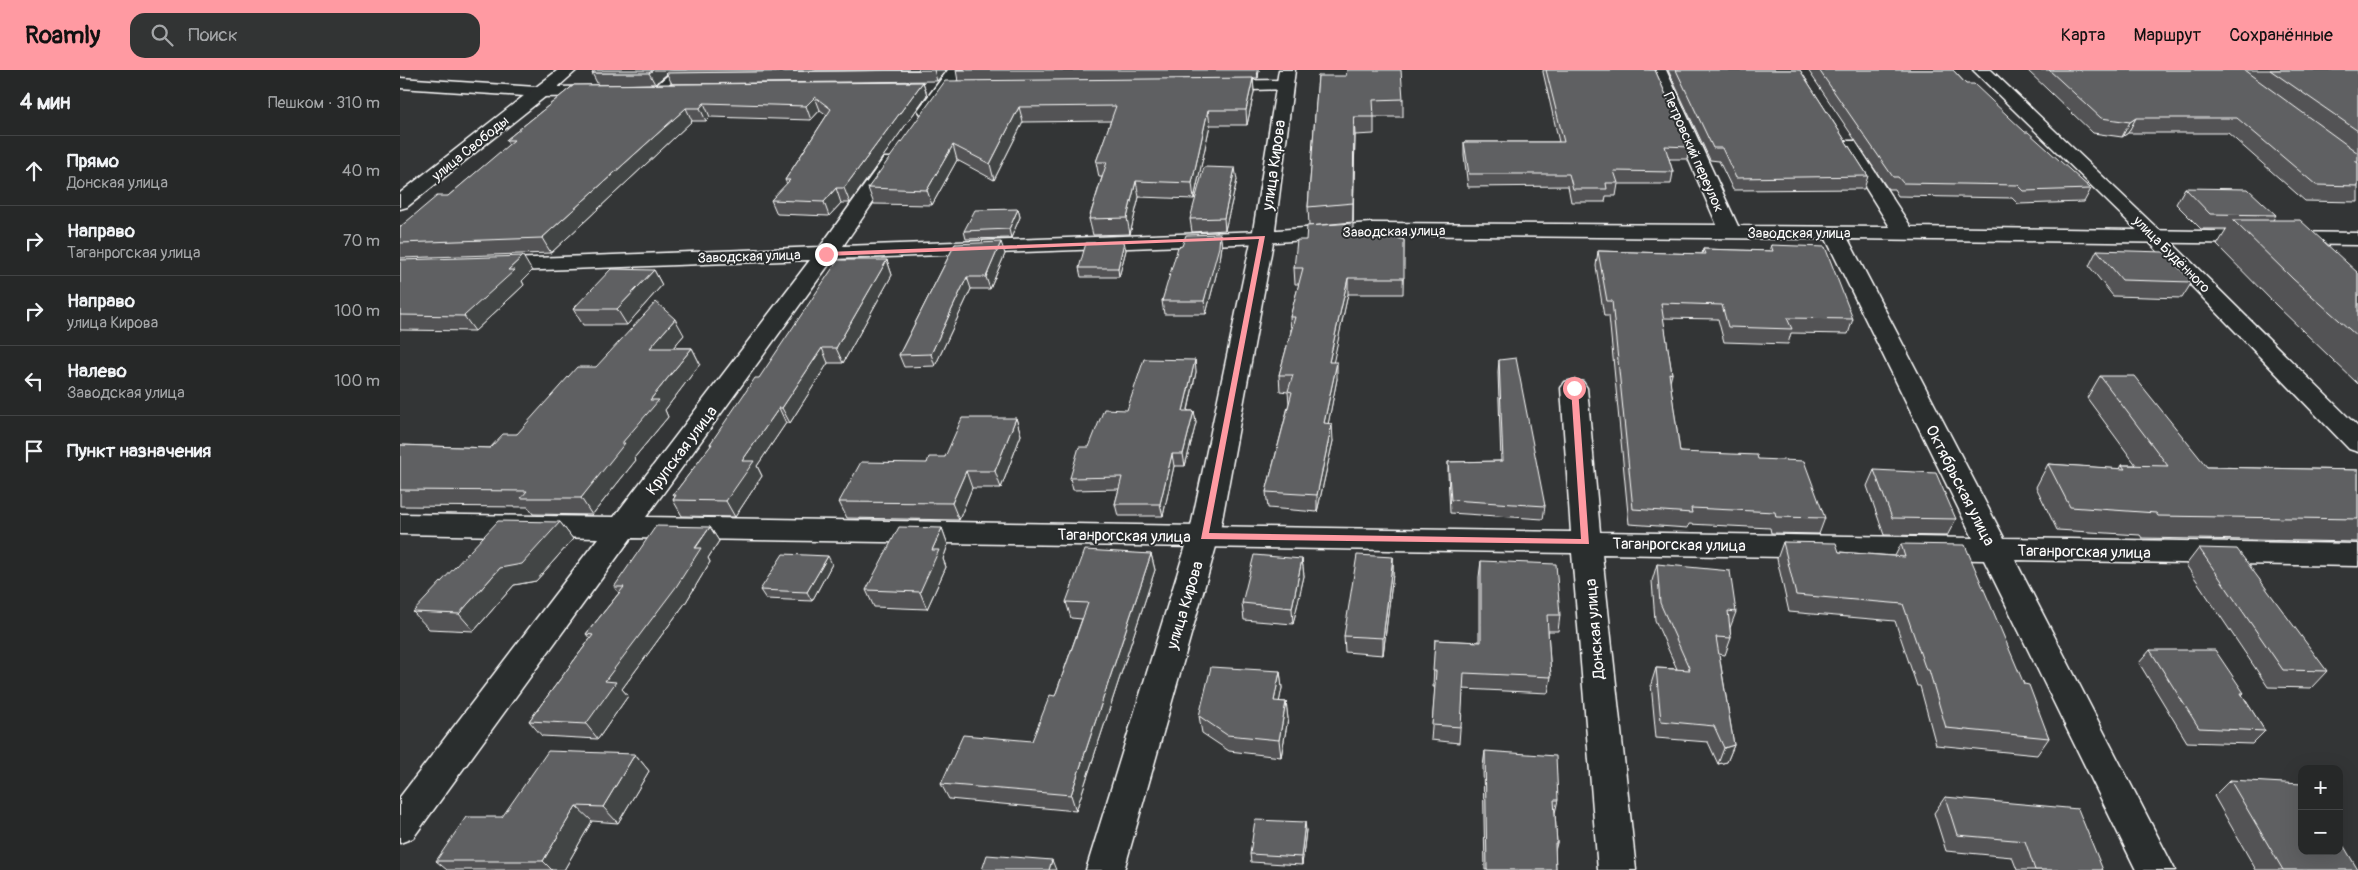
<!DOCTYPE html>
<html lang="ru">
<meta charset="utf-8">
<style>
:root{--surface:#262828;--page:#323434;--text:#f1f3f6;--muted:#a4a6a8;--line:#424445;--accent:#ff9aa2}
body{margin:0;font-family:Pangolin,sans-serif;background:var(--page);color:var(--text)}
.controls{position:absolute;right:15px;bottom:15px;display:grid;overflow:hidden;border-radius:10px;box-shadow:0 5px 20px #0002}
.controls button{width:45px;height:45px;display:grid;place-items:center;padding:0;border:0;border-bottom:1px solid var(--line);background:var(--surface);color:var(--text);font:25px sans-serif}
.stop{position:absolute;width:15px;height:15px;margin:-11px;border:4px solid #ff9aa2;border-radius:50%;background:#fff}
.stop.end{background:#ff9aa2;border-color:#fff;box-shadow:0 1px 5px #0008}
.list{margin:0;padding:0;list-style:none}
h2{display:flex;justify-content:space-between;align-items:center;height:65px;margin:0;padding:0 20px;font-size:21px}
h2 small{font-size:16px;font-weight:400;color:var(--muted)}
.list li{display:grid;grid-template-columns:32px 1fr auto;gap:15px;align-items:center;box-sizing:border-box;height:70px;padding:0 20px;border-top:1px solid var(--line)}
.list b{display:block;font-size:19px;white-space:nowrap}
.list p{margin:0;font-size:16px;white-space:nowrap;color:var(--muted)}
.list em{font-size:16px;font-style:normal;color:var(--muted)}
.icon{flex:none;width:28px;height:28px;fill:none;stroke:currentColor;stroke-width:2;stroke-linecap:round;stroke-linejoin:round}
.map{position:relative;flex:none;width:1958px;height:800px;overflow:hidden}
header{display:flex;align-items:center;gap:30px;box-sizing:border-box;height:70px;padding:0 25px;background:var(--accent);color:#111}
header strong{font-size:24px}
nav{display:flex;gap:28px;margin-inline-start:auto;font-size:18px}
.search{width:350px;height:45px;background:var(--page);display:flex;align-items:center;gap:12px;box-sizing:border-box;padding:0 18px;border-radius:15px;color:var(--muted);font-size:19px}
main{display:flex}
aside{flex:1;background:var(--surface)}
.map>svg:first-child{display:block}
</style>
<header>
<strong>Roamly</strong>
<div class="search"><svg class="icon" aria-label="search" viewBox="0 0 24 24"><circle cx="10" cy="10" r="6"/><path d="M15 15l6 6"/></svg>Поиск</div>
<nav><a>Карта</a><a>Маршрут</a><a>Сохранённые</a></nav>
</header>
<main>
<aside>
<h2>4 мин<small>Пешком · 310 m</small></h2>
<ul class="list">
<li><svg class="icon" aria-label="ahead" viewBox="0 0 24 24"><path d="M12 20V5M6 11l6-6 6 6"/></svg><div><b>Прямо</b><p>Донская улица</p></div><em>40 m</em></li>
<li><svg class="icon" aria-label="right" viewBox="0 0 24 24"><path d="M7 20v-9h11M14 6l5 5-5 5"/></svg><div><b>Направо</b><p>Таганрогская улица</p></div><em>70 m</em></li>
<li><svg class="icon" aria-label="right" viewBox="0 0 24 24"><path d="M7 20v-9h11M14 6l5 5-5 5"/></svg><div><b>Направо</b><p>улица Кирова</p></div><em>100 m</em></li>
<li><svg class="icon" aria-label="left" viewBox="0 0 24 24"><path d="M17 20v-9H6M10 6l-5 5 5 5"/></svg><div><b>Налево</b><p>Заводская улица</p></div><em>100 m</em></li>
<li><svg class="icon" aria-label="arrive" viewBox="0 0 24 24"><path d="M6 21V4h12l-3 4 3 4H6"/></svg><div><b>Пункт назначения</b></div></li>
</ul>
</aside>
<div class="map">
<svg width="1958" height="800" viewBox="0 0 1958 800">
<rect width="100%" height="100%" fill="#333536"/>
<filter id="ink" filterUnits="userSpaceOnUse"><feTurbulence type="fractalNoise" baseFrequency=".02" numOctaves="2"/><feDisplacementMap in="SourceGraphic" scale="10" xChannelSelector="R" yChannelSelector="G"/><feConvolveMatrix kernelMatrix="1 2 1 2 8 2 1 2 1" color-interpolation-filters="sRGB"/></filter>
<g filter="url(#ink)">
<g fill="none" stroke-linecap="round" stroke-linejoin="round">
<defs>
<path id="service" d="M 274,0 L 285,0 L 258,23 L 252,23 L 252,19 Z"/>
<path id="minor" d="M 158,0 L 177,0 L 158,17 L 203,16 L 209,17 L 212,21 L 209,25 L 203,26 L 140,27 L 0,18 L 0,8 L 136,17 Z
M 548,0 L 564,0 L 533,44 L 521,44 L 518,40 Z
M 1250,0 L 1266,0 L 1338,156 L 1490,157 L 1439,75 L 1441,71 L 1455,71 L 1511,157 L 1958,163 L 1958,175 L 1448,169 L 1604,468 L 1958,474 L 1958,496 L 1615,490 L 1775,800 L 1736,800 L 1584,490 L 1202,484 L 1236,800 L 1198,800 L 1172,483 L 231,468 L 13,768 L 0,773 L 0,727 L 198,468 L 0,464 L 0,444 L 214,447 L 410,190 L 89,202 L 81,200 L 78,195 L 81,190 L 420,177 L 484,88 L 498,88 L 501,92 L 443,176 L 863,161 L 971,153 L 1317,155 ZM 971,165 L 1426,169 L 1573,468 L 1200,462 L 1187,318 L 1183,312 L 1174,310 L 1165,312 L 1161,318 L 1171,462 L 246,447 L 433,189 L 863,173 Z
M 884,10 L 890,11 L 892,15 L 890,19 L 816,21 L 810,20 L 807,16 L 810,12 L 816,11 Z"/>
<path id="tertiary" d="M 1573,0 L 1591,0 L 1760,161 L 1958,357 L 1958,382 L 1949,379 L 1746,169 Z
M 140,17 L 146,18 L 149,22 L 146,26 L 7,137 L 0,139 L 0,123 L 134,18 Z"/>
<path id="secondary" d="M 879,0 L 895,0 L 874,167 L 819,466 L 724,800 L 686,800 L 789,466 L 852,167 Z"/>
</defs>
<use href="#service" stroke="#fff" stroke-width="4"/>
<use href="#minor" stroke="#fff" stroke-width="3"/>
<use href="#tertiary" stroke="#fff" stroke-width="3"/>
<use href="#secondary" stroke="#fff" stroke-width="3"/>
<use href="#service" fill="#2a2d2e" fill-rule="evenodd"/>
<use href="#minor" fill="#2a2d2e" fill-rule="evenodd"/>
<use href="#tertiary" fill="#2a2d2e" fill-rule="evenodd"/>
<use href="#secondary" fill="#2a2d2e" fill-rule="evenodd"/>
</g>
<path fill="#525354" stroke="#fff" d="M 546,0 L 537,11 L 272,14 L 267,4 L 255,14 L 198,15 L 192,3 Z
M 556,0 L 859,0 L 858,8 L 853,8 L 854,22 L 847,55 L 810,55 L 794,129 L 739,127 L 730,164 L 693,165 L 689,149 L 702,107 L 699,107 L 696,92 L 711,51 L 623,52 L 594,110 L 557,90 L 532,135 L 474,134 L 468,118 L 558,11 Z
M 1143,0 L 1255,0 L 1289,77 L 1287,89 L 1269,89 L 1273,102 L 1271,114 L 1218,114 L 1216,126 L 1206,126 L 1205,132 L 1171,132 L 1168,116 L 1068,117 L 1064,85 L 1064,72 L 1159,72 L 1143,2 Z
M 1268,0 L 1400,0 L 1468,106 L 1464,119 L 1333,120 L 1319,91 L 1310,90 Z
M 1408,0 L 1553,0 L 1566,14 L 1625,62 L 1691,119 L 1684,132 L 1618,134 L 1612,128 L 1498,126 L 1494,119 L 1488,119 Z
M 1627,0 L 1958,0 L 1958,132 L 1905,131 L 1828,63 L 1728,63 L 1722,67 L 1693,63 Z
M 918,6 L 1003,29 L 1003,47 L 974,47 L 974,64 L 955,65 L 953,152 L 909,156 L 908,137 Z
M 523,12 L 527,25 L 450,133 L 441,133 L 429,146 L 377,144 L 371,130 L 387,114 L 385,110 L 427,45 L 420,40 L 411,50 L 310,47 L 306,51 L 292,51 L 151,183 L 0,188 L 0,157 L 48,126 L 109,75 L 106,70 L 174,15 Z
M 837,110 L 825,160 L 792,162 L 790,149 Z
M 1785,118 L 1876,145 L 1873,150 L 1958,203 L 1958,314 L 1876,235 L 1817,175 L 1827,159 L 1801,159 L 1776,134 Z
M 618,139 L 620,147 L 611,168 L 566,169 L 564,161 Z
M 820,164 L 822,176 L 820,190 L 806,244 L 764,244 L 762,231 L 782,176 Z
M 953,164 L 1004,170 L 1003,224 L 948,224 L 933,292 L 937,309 L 928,354 L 933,371 L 917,442 L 868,438 L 866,422 L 889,333 L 888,322 L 880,321 L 879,305 L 891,262 L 890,247 L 899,214 L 895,214 L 894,198 L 906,170 Z
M 555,174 L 605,184 L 590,219 L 571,219 L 535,296 L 504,297 L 499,285 Z
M 1371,175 L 1453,249 L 1448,264 L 1391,263 L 1388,274 L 1324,272 L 1318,249 L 1263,248 L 1272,304 L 1270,312 L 1280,382 L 1358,389 L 1425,448 L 1419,464 L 1371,463 L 1370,458 L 1289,454 L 1288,458 L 1229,454 L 1209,246 L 1204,246 L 1196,196 L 1198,181 L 1302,184 L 1303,179 L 1369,181 Z
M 726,180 L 719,207 L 681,207 L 679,198 Z
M 1697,180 L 1792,212 L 1782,228 L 1713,226 L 1689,196 Z
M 0,190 L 132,201 L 122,211 L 124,215 L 75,261 L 0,260 Z
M 487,190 L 492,205 L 443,293 L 428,293 L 390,353 L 386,353 L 357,396 L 362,406 L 335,447 L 282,446 L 273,430 L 275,427 L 273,425 L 311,376 L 310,374 L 359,308 Z
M 254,200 L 262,215 L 227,255 L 183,255 L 173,239 Z
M 284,265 L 273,278 L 292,278 L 300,294 L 265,340 L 268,347 L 234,388 L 236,390 L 192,445 L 133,444 L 128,437 L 0,436 L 0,375 L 90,378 L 117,364 L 196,297 Z
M 795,290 L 796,302 L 788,341 L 794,341 L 796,353 L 785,396 L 774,396 L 763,446 L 718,446 L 715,434 L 719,419 L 673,420 L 670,408 L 689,377 L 727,340 Z
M 1099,290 L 1145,436 L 1143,449 L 1050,443 L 1048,404 L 1048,392 L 1101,391 L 1098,302 Z
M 1700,306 L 1807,397 L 1958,400 L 1958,472 L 1742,468 L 1740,465 L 1657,460 L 1636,417 L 1648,394 L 1720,399 L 1722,395 L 1736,395 L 1687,328 Z
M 616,348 L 621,365 L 601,418 L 572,418 L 559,450 L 447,448 L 439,432 L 527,393 L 545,387 Z
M 1474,400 L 1556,449 L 1547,466 L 1484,465 L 1467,416 Z
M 160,452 L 173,469 L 136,511 L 114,515 L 74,561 L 29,559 L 13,542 Z
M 310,457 L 319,471 L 308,488 L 310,492 L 286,532 L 222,619 L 228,626 L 198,669 L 142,666 L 129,651 L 190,569 L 186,564 L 219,523 L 214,517 Z
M 542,458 L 548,475 L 543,489 L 546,497 L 527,539 L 474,537 L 466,520 Z
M 1383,472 L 1439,482 L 1495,486 L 1501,474 L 1624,614 L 1649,668 L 1637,685 L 1536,675 L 1520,616 L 1517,616 L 1495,551 L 1389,542 L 1377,489 Z
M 1799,478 L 1927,601 L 1911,618 L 1868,617 L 1786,495 Z
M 751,484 L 755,500 L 676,741 L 549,729 L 541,714 L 632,671 L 655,626 L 682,549 L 671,548 L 666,532 Z
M 993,487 L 993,504 L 983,585 L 945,582 L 944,566 Z
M 902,489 L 904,506 L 893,554 L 844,550 L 842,533 Z
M 1081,491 L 1160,545 L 1158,561 L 1148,561 L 1151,607 L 1148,623 L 1063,619 L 1059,673 L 1031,670 L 1035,617 L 1033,617 L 1035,570 L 1079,572 L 1079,507 Z
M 432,494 L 412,531 L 366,529 L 360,520 Z
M 1257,494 L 1336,542 L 1330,558 L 1331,568 L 1325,585 L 1319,584 L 1334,675 L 1327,692 L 1318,694 L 1308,672 L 1256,668 L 1251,614 L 1256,598 L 1277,599 L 1255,550 L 1252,511 Z
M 1750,580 L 1844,623 L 1842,625 L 1865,661 L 1852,674 L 1787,672 L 1739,593 Z
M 880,601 L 882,618 L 879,632 L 886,632 L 888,649 L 881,687 L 829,681 L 802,663 L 799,646 Z
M 1085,681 L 1158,730 L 1155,743 L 1157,773 L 1155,781 L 1156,800 L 1085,800 L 1083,696 Z
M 235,684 L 249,701 L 218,753 L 192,751 L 164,800 L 47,800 L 36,791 L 102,747 Z
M 1830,710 L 1958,800 L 1856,800 L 1814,726 Z
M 1545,727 L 1703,800 L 1617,800 L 1612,787 L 1546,781 L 1534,743 Z
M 906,760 L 902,795 L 851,792 L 850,784 Z"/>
<path fill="#424445" stroke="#fff" d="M 253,0 L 272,0 L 266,3 L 267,4 L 255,14 L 249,3 Z
M 534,0 L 546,0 L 537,11 Z
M 857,0 L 859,0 L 858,8 Z
M 853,8 L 854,22 L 847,55 L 846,40 Z
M 523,12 L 527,25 L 450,133 L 444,118 Z
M 415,27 L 420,40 L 411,50 L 406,36 Z
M 304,33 L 310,47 L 306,51 L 300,38 Z
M 619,37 L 623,52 L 594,110 L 590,94 Z
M 286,38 L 292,51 L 151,183 L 142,168 Z
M 808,40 L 810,55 L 794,129 L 792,113 Z
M 954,47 L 955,65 L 953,152 L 953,133 Z
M 1736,48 L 1728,63 L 1722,67 L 1730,52 Z
M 553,75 L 557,90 L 532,135 L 527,120 Z
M 835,98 L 837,110 L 825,160 L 824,148 Z
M 736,111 L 739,127 L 730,164 L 727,148 Z
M 436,118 L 441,133 L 429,146 L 424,132 Z
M 618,139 L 620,147 L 611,168 L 609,159 Z
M 820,164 L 822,176 L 820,190 L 806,244 L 804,231 Z
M 601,172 L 605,184 L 590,219 L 586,207 Z
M 724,172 L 726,180 L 719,207 L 718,198 Z
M 123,186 L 132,201 L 122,211 L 124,215 L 75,261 L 64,246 L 108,200 Z
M 487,190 L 492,205 L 443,293 L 436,278 Z
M 254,200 L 262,215 L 227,255 L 217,239 Z
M 567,207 L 571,219 L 535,296 L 531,284 Z
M 948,208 L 948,224 L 930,308 L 929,292 Z
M 275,249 L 284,265 L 259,294 L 250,278 Z
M 292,278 L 300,294 L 265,340 L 268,347 L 234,388 L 236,390 L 192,445 L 181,428 L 222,373 L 250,330 Z
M 422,278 L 428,293 L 390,353 L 382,338 Z
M 795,290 L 796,302 L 785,353 L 783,341 Z
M 937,292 L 937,309 L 925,370 L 924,353 Z
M 379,338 L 386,353 L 357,396 L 362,406 L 335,447 L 326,431 L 342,391 Z
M 794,341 L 796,353 L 785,396 L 783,384 Z
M 616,348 L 621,365 L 601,418 L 595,401 Z
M 932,354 L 933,371 L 917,442 L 917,425 Z
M 772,384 L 774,396 L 763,446 L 760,434 Z
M 566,401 L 572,418 L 559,450 L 552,433 Z
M 160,452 L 173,469 L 136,511 L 114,515 L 74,561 L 59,544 L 100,498 Z
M 310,457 L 319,471 L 308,488 L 310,492 L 286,532 L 222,619 L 228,626 L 198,669 L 186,654 L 205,611 Z
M 542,458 L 548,475 L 543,489 L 546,497 L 527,539 L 520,522 L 532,480 Z
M 751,484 L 755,500 L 676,741 L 671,725 Z
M 428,486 L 432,494 L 412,531 L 407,522 Z
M 993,487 L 993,504 L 983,585 L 983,568 Z
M 902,489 L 904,506 L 893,554 L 892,538 Z
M 880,601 L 882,618 L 876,648 L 874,631 Z
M 886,632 L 888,649 L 881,687 L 879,670 Z
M 1334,675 L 1327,692 L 1318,694 L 1324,678 Z
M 235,684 L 249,701 L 218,753 L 203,737 Z
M 176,736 L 192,751 L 164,800 L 152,800 L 143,791 Z
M 905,752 L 906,760 L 902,795 L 901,787 Z
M 652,790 L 656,800 L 649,800 Z"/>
<path fill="#5f6162" stroke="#fff" d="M 196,0 L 253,0 L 249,3 L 192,3 Z
M 269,0 L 519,0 L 266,3 Z
M 947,0 L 1001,0 L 1003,29 L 973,30 L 974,47 L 954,47 L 953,133 L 908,137 L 918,6 L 946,6 Z
M 1146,0 L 1255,0 L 1289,77 L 1265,76 L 1273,102 L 1214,101 L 1218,113 L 1206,113 L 1207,119 L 1173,119 L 1169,104 L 1069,104 L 1064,72 L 1164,72 Z
M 1276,0 L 1400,0 L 1468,106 L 1336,108 L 1322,78 L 1313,78 Z
M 1419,0 L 1553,0 L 1566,14 L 1574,14 L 1625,62 L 1628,62 L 1691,119 L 1624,121 L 1618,115 L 1503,113 L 1498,107 L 1493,107 Z
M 1649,0 L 1844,0 L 1958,83 L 1958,91 L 1955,91 L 1958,93 L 1958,116 L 1916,115 L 1837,48 L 1736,48 L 1730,52 L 1701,48 Z
M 1870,0 L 1958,0 L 1958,61 Z
M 853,8 L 846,40 L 808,40 L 792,113 L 736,111 L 727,148 L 689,149 L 707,92 L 696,92 L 716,36 L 619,37 L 590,94 L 553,75 L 527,120 L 468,118 L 545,11 Z
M 523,12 L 444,118 L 436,118 L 424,132 L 371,130 L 390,110 L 385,110 L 431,39 L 415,27 L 406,36 L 304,33 L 300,38 L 286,38 L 142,168 L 0,173 L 0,157 L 37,126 L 48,126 L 114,70 L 106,70 L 174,15 Z
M 804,97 L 835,98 L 824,148 L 790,149 Z
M 1785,118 L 1848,119 L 1876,145 L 1810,144 Z
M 618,139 L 609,159 L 564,161 L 575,140 Z
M 1833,150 L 1900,150 L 1958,203 L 1958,267 L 1893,209 Z
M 953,153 L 953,164 L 981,163 L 1004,170 L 1004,208 L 948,208 L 929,292 L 937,292 L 924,353 L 932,354 L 917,425 L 866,422 L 892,322 L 888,321 L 893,305 L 879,305 L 895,247 L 890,247 L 903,198 L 894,198 L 897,170 L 906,170 L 907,156 Z
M 820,164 L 819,177 L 804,231 L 762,231 L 778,177 L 782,176 L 786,165 Z
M 601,172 L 586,207 L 567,207 L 531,284 L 499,285 L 555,174 Z
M 724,172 L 718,198 L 679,198 L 686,173 Z
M 1371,175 L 1425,177 L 1453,249 L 1387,248 L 1392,259 L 1328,257 L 1322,235 L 1261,233 L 1272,304 L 1269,303 L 1280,382 L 1357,385 L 1358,389 L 1404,391 L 1425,448 L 1376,447 L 1375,442 L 1291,438 L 1292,443 L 1233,439 L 1212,231 L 1207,231 L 1198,181 L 1305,184 L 1303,179 L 1373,181 Z
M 1697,180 L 1764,182 L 1792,212 L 1722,210 Z
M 123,186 L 108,200 L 115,200 L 64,246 L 0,245 L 0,190 Z
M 438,190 L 487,190 L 436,278 L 422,278 L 382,338 L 379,338 L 342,391 L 354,391 L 326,431 L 273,430 L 276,425 L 273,425 L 312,374 L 310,374 L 355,308 L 359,308 Z
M 211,199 L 254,200 L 217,239 L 173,239 Z
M 256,232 L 275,249 L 250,278 L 292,278 L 250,330 L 259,330 L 222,373 L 225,373 L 181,428 L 121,428 L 127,421 L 0,420 L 0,375 L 90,378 L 103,364 L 117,364 L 177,297 L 196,297 Z
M 1116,288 L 1145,436 L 1051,430 L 1048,392 L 1103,391 L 1099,290 Z
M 744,289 L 795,290 L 783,341 L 794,341 L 783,384 L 772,384 L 760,434 L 715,434 L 722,407 L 670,408 L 679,377 L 689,377 L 704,339 L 727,340 Z
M 1700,306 L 1734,306 L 1807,397 L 1958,400 L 1958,449 L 1758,446 L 1756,443 L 1670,437 L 1648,394 L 1725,399 L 1722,395 L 1768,396 Z
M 562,348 L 616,348 L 595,401 L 566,401 L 552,433 L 439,432 L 461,392 L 527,393 L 529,387 L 545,387 Z
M 1474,400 L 1536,403 L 1556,449 L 1492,448 Z
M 98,451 L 160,452 L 122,494 L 100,498 L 59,544 L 13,542 Z
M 256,456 L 310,457 L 295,478 L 301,478 L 276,517 L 205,611 L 216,612 L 186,654 L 129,651 L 193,565 L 186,564 L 224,517 L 214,517 Z
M 499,457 L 542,458 L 532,480 L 539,480 L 520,522 L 466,520 Z
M 1383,472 L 1436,473 L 1439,482 L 1505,487 L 1501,474 L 1565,475 L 1624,614 L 1629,615 L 1649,668 L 1546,658 L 1529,600 L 1526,600 L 1503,534 L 1396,525 Z
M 1799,478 L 1837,479 L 1927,601 L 1883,600 Z
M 685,480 L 751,484 L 671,725 L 541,714 L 563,665 L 632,671 L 650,625 L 655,626 L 688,533 L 666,532 Z
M 383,484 L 428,486 L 407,522 L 360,520 Z
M 854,485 L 902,489 L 892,538 L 842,533 Z
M 957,485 L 993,487 L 983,568 L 944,566 Z
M 1081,491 L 1156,494 L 1160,545 L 1147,545 L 1151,607 L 1064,603 L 1061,657 L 1032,655 L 1036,601 L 1033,601 L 1035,570 L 1081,572 Z
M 1257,494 L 1330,501 L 1336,542 L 1328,541 L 1331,568 L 1316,567 L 1334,675 L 1324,678 L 1314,656 L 1261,651 L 1256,598 L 1290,600 L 1260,533 Z
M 1750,580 L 1815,580 L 1844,623 L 1841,623 L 1865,661 L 1799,658 Z
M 811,597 L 880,601 L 874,631 L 886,632 L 879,670 L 827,665 L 799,646 Z
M 148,681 L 235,684 L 203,737 L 176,736 L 143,791 L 36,791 L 66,747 L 102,747 Z
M 1085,681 L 1156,686 L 1158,730 L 1154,730 L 1157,773 L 1155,773 L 1156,800 L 1087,800 Z
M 1830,710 L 1902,714 L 1902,781 L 1939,781 L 1939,768 L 1958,800 L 1883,800 Z
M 1545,727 L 1678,739 L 1703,800 L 1635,800 L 1625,771 L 1557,765 Z
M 855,750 L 905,752 L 901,787 L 850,784 Z
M 587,785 L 652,790 L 649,800 L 582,800 Z"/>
</g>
<path fill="#ff9aa2" d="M 865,166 L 809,463 L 1181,469 L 1171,318 L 1174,316 L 1178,318 L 1189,474 L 801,469 L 859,169 L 426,186 L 423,184 L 426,182 Z"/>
<g text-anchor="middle" stroke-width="4" stroke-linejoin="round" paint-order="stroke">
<g font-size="14" fill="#fff" stroke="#2a2d2e">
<text transform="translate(70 78) rotate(-39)" y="5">улица Свободы</text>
<text transform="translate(1294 82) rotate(66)" y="5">Петровский переулок</text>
<text transform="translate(994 161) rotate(-1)" y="5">Заводская улица</text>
<text x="1399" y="168">Заводская улица</text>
<text transform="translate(1772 184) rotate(45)" y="5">улица Будённого</text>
<text transform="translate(349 186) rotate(-2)" y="5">Заводская улица</text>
</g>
<g font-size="16" fill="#fff" stroke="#2a2d2e">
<text transform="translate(873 95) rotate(-82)" y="6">улица Кирова</text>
<text transform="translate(281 380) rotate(-53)" y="6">Крупская улица</text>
<text transform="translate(1561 415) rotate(63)" y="6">Октябрьская улица</text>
<text transform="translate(724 465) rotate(1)" y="6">Таганрогская улица</text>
<text transform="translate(1279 474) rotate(1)" y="6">Таганрогская улица</text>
<text transform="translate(1684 481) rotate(1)" y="6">Таганрогская улица</text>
<text transform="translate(784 535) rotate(-73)" y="6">улица Кирова</text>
<text transform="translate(1194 559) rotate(-95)" y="6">Донская улица</text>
</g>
</g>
</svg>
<div class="controls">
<button>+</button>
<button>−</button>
</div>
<div class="stop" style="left:1174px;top:318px"></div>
<div class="stop end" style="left:426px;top:184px"></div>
</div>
</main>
